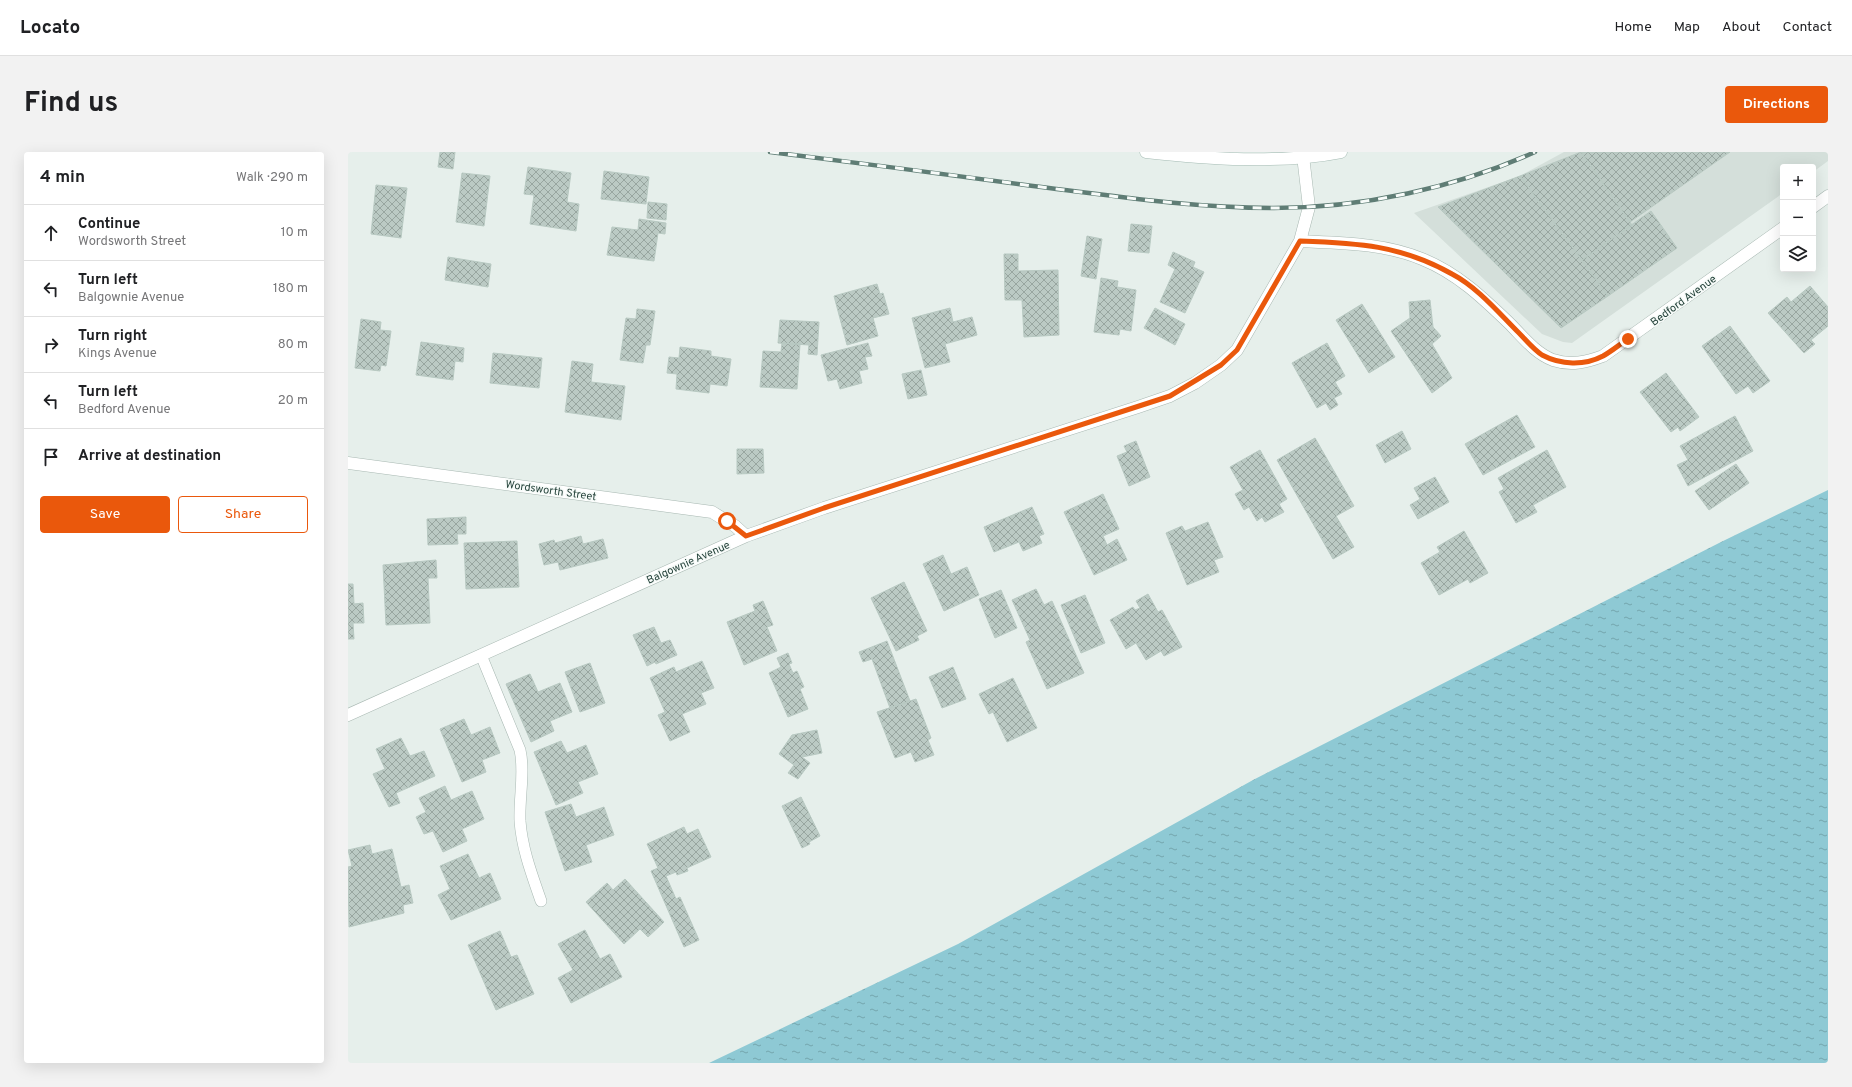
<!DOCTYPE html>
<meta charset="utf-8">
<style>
:root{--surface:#fff;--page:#f2f2f2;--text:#202124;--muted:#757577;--line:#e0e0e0;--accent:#ea580c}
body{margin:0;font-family:Overpass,sans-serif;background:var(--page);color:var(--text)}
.controls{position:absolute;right:12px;top:12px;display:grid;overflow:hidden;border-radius:4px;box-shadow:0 4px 16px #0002}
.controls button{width:36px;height:36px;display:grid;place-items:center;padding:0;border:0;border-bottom:1px solid var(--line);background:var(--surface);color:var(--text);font:20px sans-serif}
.stop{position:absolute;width:12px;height:12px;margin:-9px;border:3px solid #ea580c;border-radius:50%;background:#fff}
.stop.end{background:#ea580c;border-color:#fff;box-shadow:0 1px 4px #0008}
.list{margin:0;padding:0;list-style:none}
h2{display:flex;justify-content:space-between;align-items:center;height:52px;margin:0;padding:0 16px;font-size:17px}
h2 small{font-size:13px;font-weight:400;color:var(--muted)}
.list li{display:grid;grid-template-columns:26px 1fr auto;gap:12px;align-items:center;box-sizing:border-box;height:56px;padding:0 16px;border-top:1px solid var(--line)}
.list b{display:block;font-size:15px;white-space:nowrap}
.list p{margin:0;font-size:13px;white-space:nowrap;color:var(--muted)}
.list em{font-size:13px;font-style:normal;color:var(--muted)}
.actions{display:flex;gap:8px;padding:12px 16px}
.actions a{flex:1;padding:9px 0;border:1px solid var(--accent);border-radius:4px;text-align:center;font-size:14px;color:var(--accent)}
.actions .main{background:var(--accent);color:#fff}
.icon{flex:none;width:22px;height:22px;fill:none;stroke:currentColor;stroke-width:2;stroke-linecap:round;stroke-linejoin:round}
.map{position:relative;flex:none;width:1480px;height:911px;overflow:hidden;border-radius:4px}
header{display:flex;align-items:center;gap:24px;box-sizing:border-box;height:56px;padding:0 20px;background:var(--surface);border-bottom:1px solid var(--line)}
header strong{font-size:19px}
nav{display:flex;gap:22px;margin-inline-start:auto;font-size:14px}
.intro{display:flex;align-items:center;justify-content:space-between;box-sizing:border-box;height:96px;padding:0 24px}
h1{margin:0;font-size:28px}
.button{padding:10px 18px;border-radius:4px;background:var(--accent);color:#fff;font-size:14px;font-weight:700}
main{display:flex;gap:24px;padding:0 24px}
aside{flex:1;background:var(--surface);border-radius:4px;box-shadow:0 4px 16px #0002}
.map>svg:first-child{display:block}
</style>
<header>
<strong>Locato</strong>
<nav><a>Home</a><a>Map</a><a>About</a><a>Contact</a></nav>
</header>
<div class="intro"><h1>Find us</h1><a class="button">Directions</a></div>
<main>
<aside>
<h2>4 min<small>Walk · 290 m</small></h2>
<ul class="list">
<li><svg class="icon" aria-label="ahead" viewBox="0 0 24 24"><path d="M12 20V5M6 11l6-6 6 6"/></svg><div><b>Continue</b><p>Wordsworth Street</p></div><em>10 m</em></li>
<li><svg class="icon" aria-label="left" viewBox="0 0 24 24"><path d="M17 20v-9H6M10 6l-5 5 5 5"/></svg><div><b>Turn left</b><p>Balgownie Avenue</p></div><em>180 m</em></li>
<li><svg class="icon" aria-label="right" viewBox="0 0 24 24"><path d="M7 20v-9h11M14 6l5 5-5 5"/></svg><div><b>Turn right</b><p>Kings Avenue</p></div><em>80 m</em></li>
<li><svg class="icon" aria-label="left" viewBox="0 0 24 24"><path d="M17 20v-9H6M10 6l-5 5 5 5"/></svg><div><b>Turn left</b><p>Bedford Avenue</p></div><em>20 m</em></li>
<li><svg class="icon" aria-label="arrive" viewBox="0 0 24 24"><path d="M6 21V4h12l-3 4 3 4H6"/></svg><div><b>Arrive at destination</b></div></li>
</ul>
<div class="actions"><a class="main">Save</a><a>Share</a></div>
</aside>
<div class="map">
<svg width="1480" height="911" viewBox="0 0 1480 911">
<defs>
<pattern id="water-ripples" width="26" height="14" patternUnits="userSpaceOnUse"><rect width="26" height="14" fill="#8ec9d4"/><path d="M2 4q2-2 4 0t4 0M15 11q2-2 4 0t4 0" fill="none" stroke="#74a5ad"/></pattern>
<pattern id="building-cross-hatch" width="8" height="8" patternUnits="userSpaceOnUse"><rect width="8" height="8" fill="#bbcac4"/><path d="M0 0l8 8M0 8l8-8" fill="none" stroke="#98a6a0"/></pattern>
</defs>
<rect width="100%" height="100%" fill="#e6efeb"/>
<path fill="#d4dfda" d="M 1216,0 L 1480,0 L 1480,9 L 1465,20 L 1465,15 L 1435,15 L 1435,41 L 1224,191 L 1215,190 L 1194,182 L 1066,61 L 1172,24 Z"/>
<path fill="url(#water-ripples)" d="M 1480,338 L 1480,911 L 361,911 L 610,792 L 905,628 L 1373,390 Z"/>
<path fill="url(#building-cross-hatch)" stroke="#b8c9c2" d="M 92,0 L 107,0 L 105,17 L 90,15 Z
M 1233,0 L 1382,0 L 1282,70 Z
M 1233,0 L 1284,73 L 1234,108 L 1172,24 Z
M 180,15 L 223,21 L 219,50 L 231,52 L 228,79 L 182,72 L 186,43 L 176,42 Z
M 256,19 L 301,25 L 298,52 L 253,47 Z
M 114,21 L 142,24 L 136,74 L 108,70 Z
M 1172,24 L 1260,144 L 1213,176 L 1090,55 Z
M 28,33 L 59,36 L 53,86 L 23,82 Z
M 300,50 L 319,52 L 318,68 L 299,66 Z
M 1303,59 L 1329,96 L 1260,144 L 1234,108 Z
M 291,67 L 318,71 L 317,82 L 310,81 L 306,109 L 259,103 L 264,75 L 290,78 Z
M 783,72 L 804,74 L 801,101 L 780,99 Z
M 739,84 L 754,87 L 748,127 L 733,124 Z
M 825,100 L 847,110 L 845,115 L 856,120 L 837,161 L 812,150 L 827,117 L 820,113 Z
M 656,102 L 670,102 L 670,119 L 710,118 L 711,183 L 676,185 L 674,148 L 657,148 Z
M 100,105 L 143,112 L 140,135 L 97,128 Z
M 753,126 L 770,129 L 769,135 L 788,138 L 783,179 L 772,177 L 771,183 L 746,180 Z
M 529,132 L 532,142 L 535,141 L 541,162 L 525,166 L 530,184 L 499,193 L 486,144 Z
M 1462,134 L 1480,155 L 1480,174 L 1463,188 L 1467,192 L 1456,201 L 1420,161 L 1439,145 L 1443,150 Z
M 1082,148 L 1085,175 L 1093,184 L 1084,192 L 1104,226 L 1084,241 L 1043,179 L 1062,166 L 1061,150 Z
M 1014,152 L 1047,205 L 1021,221 L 988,168 Z
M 602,156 L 605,170 L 624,165 L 629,183 L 597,192 L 602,210 L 577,216 L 564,166 Z
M 807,156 L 837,172 L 827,193 L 796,176 Z
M 289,157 L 307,159 L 302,193 L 298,193 L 295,211 L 272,208 L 278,166 L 288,167 Z
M 13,167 L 33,170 L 32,178 L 43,179 L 38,214 L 33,213 L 32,219 L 7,216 Z
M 432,168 L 471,170 L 469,203 L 460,202 L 461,193 L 430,191 Z
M 1382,174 L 1422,229 L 1405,241 L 1400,234 L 1388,242 L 1354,194 Z
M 73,190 L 116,196 L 115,210 L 107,209 L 105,228 L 68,223 Z
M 434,191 L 452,192 L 449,237 L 412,235 L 415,199 L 433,200 Z
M 520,191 L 524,204 L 517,205 L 520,217 L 511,219 L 514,231 L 492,237 L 489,227 L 480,229 L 473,203 Z
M 979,191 L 997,224 L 987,230 L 994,242 L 986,246 L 990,253 L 982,258 L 978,251 L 969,256 L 944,211 Z
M 332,195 L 363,199 L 363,204 L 383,207 L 379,234 L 362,232 L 361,241 L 328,237 L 329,222 L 319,221 L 321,205 L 331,206 Z
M 145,201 L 194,206 L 191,236 L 142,231 Z
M 224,209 L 245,212 L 243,230 L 277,234 L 273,268 L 217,260 Z
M 573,218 L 579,243 L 560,247 L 554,222 Z
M 1318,221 L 1351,265 L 1332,279 L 1330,275 L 1323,280 L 1292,240 Z
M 1169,263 L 1187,295 L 1135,323 L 1117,292 Z
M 1387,264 L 1405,299 L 1340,334 L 1329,313 L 1340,308 L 1332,294 Z
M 1054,279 L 1063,297 L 1037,311 L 1028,293 Z
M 967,286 L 1006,354 L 988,364 L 1006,395 L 985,407 L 929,308 Z
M 788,289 L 802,325 L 781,334 L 769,304 L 779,300 L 776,294 Z
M 389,297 L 415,297 L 416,321 L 389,322 Z
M 912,298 L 939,347 L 931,352 L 936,360 L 917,370 L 914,365 L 909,369 L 901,355 L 896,358 L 887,342 L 895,338 L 882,315 Z
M 1199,298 L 1218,335 L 1185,353 L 1189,360 L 1168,371 L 1151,340 L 1156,337 L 1150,326 Z
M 1388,312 L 1401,331 L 1361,358 L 1347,339 Z
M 1087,325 L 1101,350 L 1070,367 L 1062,353 L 1072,347 L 1066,336 Z
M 755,342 L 771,377 L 755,384 L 759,393 L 769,387 L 779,408 L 746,423 L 716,360 Z
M 684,355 L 696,382 L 691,384 L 694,391 L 675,399 L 671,390 L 646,400 L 636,375 Z
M 118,365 L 118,382 L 109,382 L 110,392 L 80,393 L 79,367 Z
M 860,370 L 875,405 L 866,408 L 871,420 L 839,433 L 818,381 L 834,374 L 837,379 Z
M 1116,379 L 1140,421 L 1122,431 L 1120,427 L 1091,443 L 1073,411 L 1092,400 L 1089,395 Z
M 233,384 L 235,392 L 255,387 L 260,406 L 212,418 L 210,410 L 196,413 L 191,392 L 206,388 L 207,391 Z
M 169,389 L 171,435 L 118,437 L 116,391 Z
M 595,403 L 603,422 L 619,415 L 631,443 L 596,459 L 575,412 Z
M 88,408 L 89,426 L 80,426 L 82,471 L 38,473 L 35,413 Z
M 556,430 L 579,479 L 569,484 L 571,488 L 548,499 L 523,446 Z
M 0,432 L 5,432 L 6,452 L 15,451 L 16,471 L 5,471 L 6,487 L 0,487 Z
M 688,437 L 696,453 L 704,449 L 736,521 L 699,537 L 678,490 L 682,488 L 664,448 Z
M 653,438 L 669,476 L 647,486 L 631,447 Z
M 800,442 L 810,460 L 814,458 L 834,495 L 816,504 L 813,499 L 798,508 L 788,491 L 778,497 L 762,468 L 785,455 L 787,458 L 792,456 L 788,449 Z
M 737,443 L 757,491 L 733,501 L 713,453 Z
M 415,449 L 425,473 L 419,475 L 429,499 L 396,513 L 379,470 L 407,459 L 405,453 Z
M 306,475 L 313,491 L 322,488 L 329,503 L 308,512 L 307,510 L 299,514 L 285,483 Z
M 539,489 L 562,549 L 542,556 L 524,507 L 515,510 L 511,500 Z
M 440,501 L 444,511 L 441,512 L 445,521 L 449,519 L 456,535 L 452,537 L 460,557 L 440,565 L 421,521 L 433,515 L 429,506 Z
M 354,509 L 366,536 L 353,541 L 358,552 L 334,562 L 342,580 L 322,589 L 310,563 L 317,560 L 302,526 L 326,515 L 328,520 Z
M 242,511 L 257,551 L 232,560 L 217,520 Z
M 605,515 L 618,547 L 594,556 L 581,525 Z
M 182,522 L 190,540 L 212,531 L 224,560 L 202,569 L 206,579 L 183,590 L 158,532 Z
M 665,526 L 689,576 L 659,590 L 645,560 L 641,562 L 631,542 Z
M 568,547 L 583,586 L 580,588 L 586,603 L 567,610 L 563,600 L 547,606 L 529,560 Z
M 116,567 L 123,583 L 142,575 L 152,601 L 134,608 L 138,620 L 114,630 L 92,577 Z
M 469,578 L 474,601 L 454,605 L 462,611 L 450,627 L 440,621 L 446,613 L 431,602 L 444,583 Z
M 53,586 L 62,604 L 76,599 L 87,624 L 48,641 L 52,651 L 41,655 L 25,622 L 37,617 L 28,597 Z
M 213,589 L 219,601 L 238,593 L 250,622 L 230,630 L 235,641 L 208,653 L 186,600 Z
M 97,634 L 103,648 L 124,639 L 136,667 L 114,677 L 119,689 L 95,700 L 85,679 L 76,682 L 68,665 L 78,660 L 71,646 Z
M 453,645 L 472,684 L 461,690 L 462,692 L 454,696 L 434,654 Z
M 223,652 L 228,665 L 256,655 L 266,683 L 238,693 L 244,710 L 217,719 L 197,660 Z
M 336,675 L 339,682 L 350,677 L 363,705 L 339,716 L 340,719 L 329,723 L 328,720 L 318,724 L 328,747 L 332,745 L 351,788 L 336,795 L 303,719 L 310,716 L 299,692 Z
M 22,693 L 24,702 L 44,697 L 53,735 L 61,733 L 65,751 L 55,753 L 56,761 L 1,775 L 0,715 L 4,714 L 0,698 Z
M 120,702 L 131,726 L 142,721 L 153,747 L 103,768 L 90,743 L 102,737 L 92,714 Z
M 277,727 L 316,770 L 300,785 L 292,777 L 276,792 L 238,750 L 259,731 L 265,738 Z
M 237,778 L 252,807 L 262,802 L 274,825 L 223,851 L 210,826 L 225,818 L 210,792 Z
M 152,779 L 163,805 L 169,803 L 186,842 L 148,858 L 120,793 Z"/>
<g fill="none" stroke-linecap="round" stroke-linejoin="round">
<defs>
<path id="lane" d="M 133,503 L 172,598 C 177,620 171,645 172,669 C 174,697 184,723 193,749"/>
<path id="street" d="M 1465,55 L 1480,44
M 952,89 C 993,91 1036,91 1074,107 C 1109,121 1135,146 1161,171 C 1175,185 1187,201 1205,208 C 1223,214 1239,210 1255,204 L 1435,76
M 0,311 L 364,360 L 387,374 L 398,384
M 0,563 L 398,384 L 476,356 L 790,255 L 822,244 L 847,231 L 873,213 L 889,198 L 952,89 L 961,55 L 955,4"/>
<path id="secondary" d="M 798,0 C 860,7 932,12 993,0"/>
</defs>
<use href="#lane" stroke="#a8b8b2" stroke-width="12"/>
<use href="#street" stroke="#a8b8b2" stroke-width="13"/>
<use href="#secondary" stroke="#a4bbb3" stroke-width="13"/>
<use href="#lane" stroke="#fff" stroke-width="11"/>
<use href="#street" stroke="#fff" stroke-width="12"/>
<use href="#secondary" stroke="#fff" stroke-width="12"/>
<defs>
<path id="rail" d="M 422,0 C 510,11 597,22 685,34 C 765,44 845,56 926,56 C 1014,56 1107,36 1187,0"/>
</defs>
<use href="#rail" stroke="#5f7d75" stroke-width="4.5"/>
<use href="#rail" stroke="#f7fbf9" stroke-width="3" stroke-dasharray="9" stroke-linecap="butt"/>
</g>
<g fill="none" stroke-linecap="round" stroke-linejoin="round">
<path stroke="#ea580c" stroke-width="5" d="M 379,369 L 398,384 L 476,356 L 822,244 L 873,213 L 889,198 L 952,89 C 1009,91 1053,93 1104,122 C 1129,135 1150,160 1170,180 C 1177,187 1185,197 1194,203 C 1213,213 1236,214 1255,204 C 1264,199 1272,192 1280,187"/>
</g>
<g text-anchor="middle" stroke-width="3" stroke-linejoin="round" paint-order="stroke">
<g font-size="11" fill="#24423a" stroke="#f7fbf9">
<text transform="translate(1335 148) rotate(-36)" y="4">Bedford Avenue</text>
<text transform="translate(203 338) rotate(8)" y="4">Wordsworth Street</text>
<text transform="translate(340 410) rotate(-24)" y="4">Balgownie Avenue</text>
</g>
</g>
</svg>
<div class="controls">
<button>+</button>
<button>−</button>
<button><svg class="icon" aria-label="layers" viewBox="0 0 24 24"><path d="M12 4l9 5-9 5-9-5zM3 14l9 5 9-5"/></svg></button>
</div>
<div class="stop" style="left:379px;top:369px"></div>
<div class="stop end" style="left:1280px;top:187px"></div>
</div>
</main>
